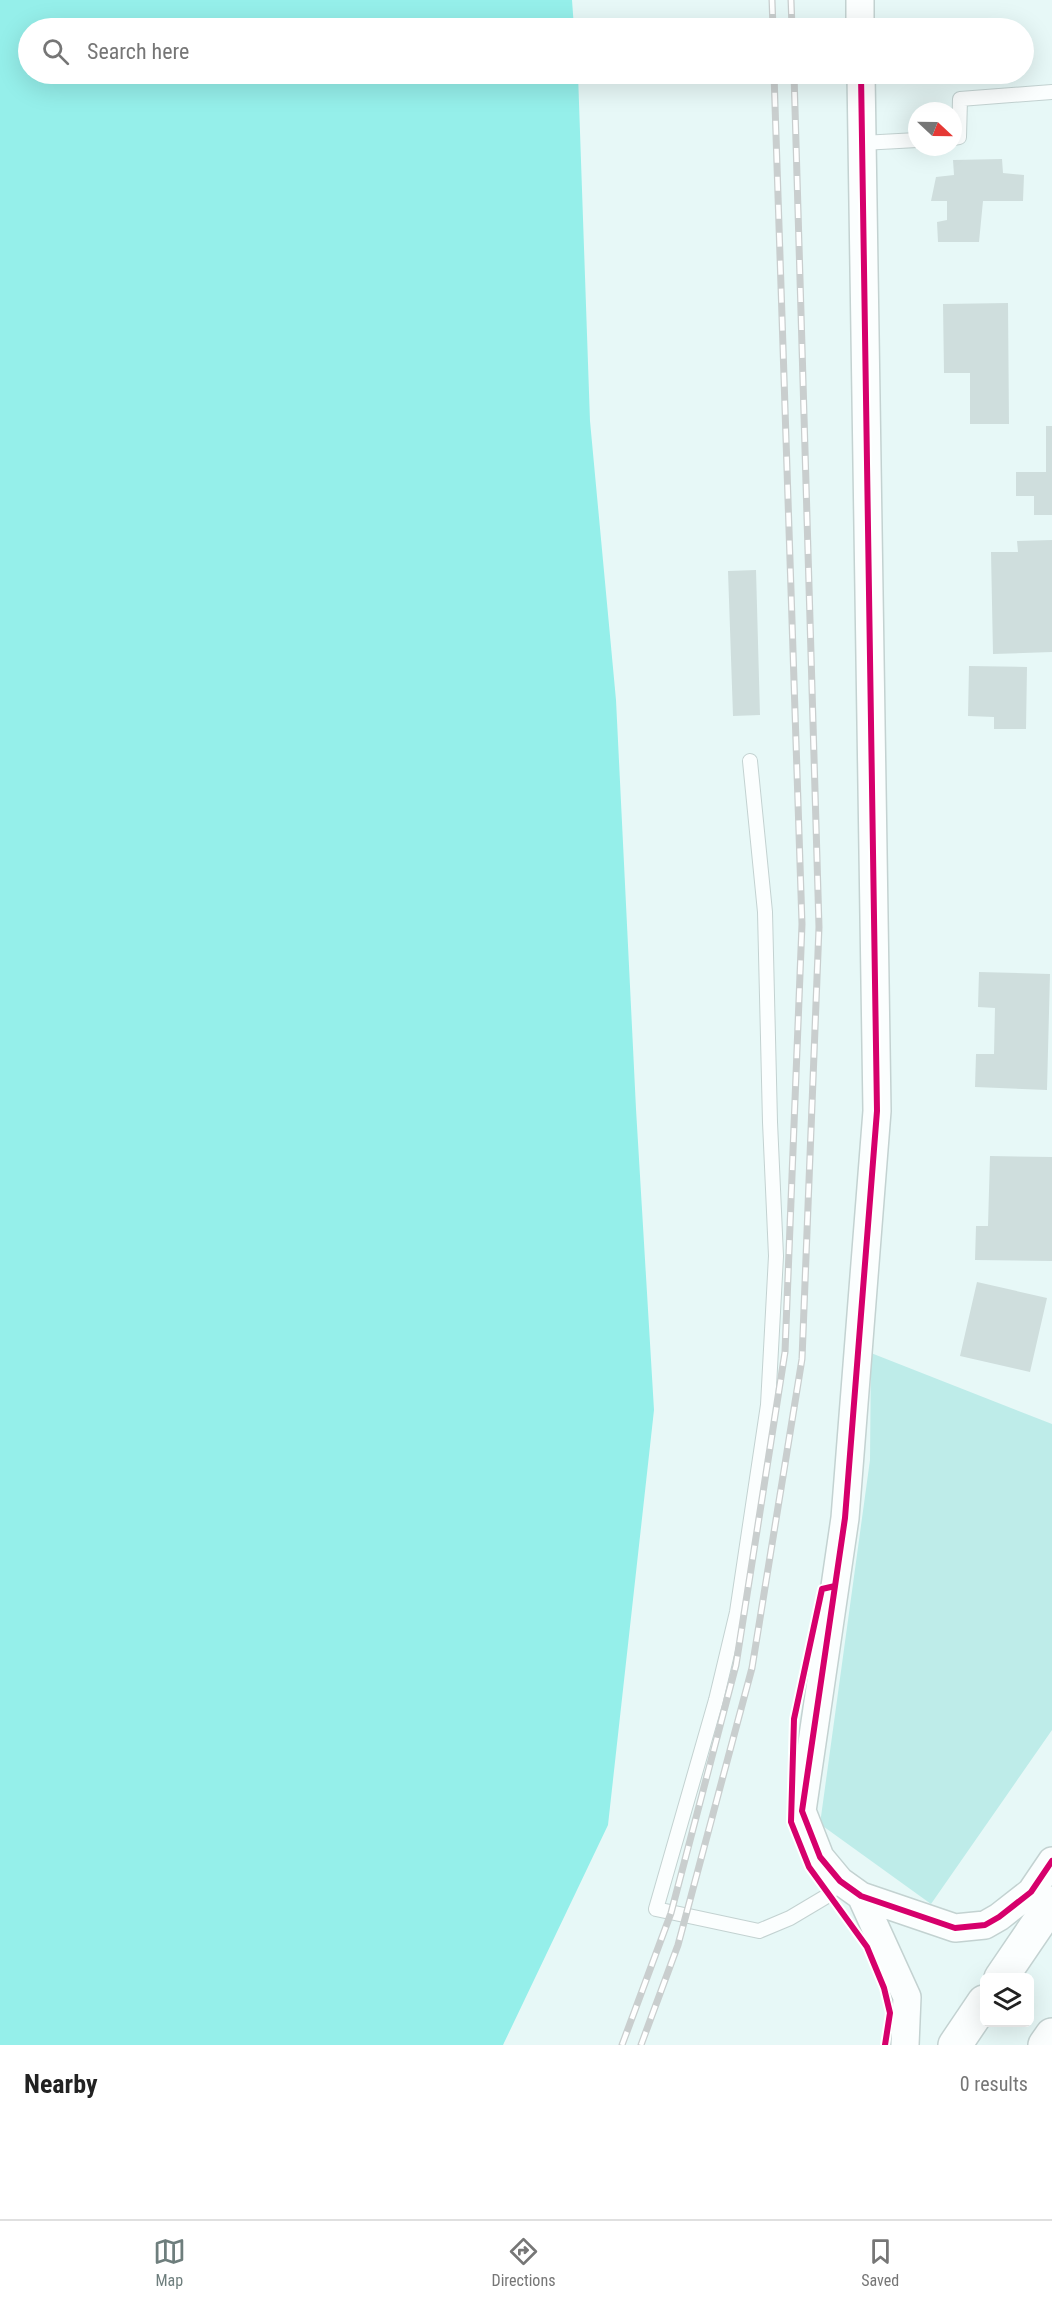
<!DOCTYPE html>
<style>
:root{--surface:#fff;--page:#f6f6f6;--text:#222;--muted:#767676;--line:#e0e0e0;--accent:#6e7e7d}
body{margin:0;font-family:"Roboto Condensed",sans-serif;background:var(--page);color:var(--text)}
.controls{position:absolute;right:18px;bottom:18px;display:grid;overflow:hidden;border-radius:9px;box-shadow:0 6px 24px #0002}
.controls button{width:54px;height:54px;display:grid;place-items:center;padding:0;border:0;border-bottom:2px solid var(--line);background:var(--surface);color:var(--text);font:30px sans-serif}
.compass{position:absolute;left:908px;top:102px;width:54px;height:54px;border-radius:50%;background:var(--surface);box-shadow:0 6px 24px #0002;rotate:112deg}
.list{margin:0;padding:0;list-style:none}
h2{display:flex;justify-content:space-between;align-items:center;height:78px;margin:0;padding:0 24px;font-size:26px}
h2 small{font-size:20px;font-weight:400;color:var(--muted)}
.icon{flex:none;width:33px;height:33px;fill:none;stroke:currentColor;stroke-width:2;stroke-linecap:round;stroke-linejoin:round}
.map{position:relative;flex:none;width:1052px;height:2045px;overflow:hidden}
.search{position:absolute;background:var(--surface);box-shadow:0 6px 24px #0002;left:18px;right:18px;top:18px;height:66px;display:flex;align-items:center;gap:15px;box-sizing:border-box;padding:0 21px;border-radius:33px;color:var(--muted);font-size:22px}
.sheet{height:174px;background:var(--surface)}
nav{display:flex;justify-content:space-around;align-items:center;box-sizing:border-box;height:84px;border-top:2px solid var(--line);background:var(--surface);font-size:16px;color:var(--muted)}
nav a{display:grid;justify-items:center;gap:3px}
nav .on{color:var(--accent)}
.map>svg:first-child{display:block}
</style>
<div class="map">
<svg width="1052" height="2045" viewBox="0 0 1052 2045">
<rect width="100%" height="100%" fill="#e7f8f7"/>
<path fill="#beece9" d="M 871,1353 L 1052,1424 L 1052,1730 L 931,1904 L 820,1824 L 870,1460 Z"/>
<path fill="#95efea" d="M 0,0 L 572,0 L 574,28 L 28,28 L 28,74 L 578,74 L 590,421 L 616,700 L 636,1109 L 654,1410 L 608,1825 L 503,2045 L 0,2045 Z"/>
<path fill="#cfdedd" d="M 1002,159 L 1003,173 L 1024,175 L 1023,201 L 983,201 L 979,242 L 938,242 L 937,222 L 947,220 L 947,201 L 931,201 L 936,177 L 954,175 L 953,160 Z
M 1008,303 L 1009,424 L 970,424 L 970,373 L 944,373 L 943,304 Z
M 1046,426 L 1052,426 L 1052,515 L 1034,515 L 1034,496 L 1016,496 L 1016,472 L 1046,472 Z
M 1052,540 L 1052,652 L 993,654 L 991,552 L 1018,552 L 1017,541 Z
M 756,570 L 760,715 L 733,716 L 728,571 Z
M 969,666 L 1027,667 L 1026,729 L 994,729 L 994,717 L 968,716 Z
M 979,972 L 1050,974 L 1047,1090 L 975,1087 L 976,1054 L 994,1054 L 995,1008 L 978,1007 Z
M 990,1156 L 1052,1157 L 1052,1261 L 975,1260 L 976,1226 L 988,1226 Z
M 977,1282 L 1047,1298 L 1030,1372 L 960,1356 Z"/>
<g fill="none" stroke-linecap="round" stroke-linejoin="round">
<defs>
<path id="lane" d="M 953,138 L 959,137 L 960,99 L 1052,92
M 862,143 L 917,140
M 750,761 L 765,912 L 770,1122 L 776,1256 L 768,1405 L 737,1612 L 716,1700 L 656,1909 L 759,1931 L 790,1918 L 827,1896 L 840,1881"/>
<path id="street" d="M 860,0 L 860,28
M 861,74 L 877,1111 L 845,1518 L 802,1811 L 820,1857 L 840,1881 L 861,1896 L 955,1928 L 985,1925 L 999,1917 L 1031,1892 L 1052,1861
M 861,1896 L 907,1997 L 905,2045"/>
<path id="highway" d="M 1001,1978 L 1052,1903
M 955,2045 L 984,2002
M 1045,2045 L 1052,2035"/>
</defs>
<use href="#lane" stroke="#c3d2d1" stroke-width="16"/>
<use href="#street" stroke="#c3d2d1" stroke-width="30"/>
<use href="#highway" stroke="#c3d2d1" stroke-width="36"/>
<use href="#lane" stroke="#fbfefe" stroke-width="14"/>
<use href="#street" stroke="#fbfefe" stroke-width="27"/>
<use href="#highway" stroke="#fbfefe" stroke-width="33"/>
<defs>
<path id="rail" d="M 772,0 L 773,28
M 791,0 L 792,28
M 622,2045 L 671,1913 L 736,1665 L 785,1352 L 802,924 L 774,74
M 641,2045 L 678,1945 L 752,1668 L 802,1359 L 819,927 L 794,74"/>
</defs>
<use href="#rail" stroke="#c9cece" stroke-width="7"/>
<use href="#rail" stroke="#fff" stroke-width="4.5" stroke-dasharray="14" stroke-linecap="butt"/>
<defs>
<path id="cycleway" d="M 861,74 L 877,1111 L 845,1518 L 802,1811 L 820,1857 L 840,1881 L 861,1896 L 955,1928 L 985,1925 L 999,1917 L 1031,1892 L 1052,1861
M 835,1586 L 822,1589 L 794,1719 L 791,1822 L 809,1867 L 867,1947 L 884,1988 L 890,2013 L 885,2045"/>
</defs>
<use href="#cycleway" stroke="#fff" stroke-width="10"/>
<use href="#cycleway" stroke="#d6006c" stroke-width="6"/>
</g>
</svg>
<div class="controls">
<button><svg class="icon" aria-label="layers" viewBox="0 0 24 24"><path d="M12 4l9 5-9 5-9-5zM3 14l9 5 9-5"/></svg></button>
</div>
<svg class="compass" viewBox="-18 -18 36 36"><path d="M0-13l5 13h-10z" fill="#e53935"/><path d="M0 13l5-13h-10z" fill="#767676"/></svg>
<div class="search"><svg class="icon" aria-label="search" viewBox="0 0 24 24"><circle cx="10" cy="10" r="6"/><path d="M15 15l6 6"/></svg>Search here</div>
</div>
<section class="sheet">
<h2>Nearby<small>0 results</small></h2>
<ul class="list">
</ul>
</section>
<nav>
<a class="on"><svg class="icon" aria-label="map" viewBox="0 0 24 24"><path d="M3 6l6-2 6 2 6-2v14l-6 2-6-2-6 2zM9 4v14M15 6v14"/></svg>Map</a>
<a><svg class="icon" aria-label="directions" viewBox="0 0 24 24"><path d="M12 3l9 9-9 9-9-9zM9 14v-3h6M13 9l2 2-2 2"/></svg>Directions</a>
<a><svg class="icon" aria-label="saved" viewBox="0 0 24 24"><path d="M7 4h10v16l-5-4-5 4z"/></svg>Saved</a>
</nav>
